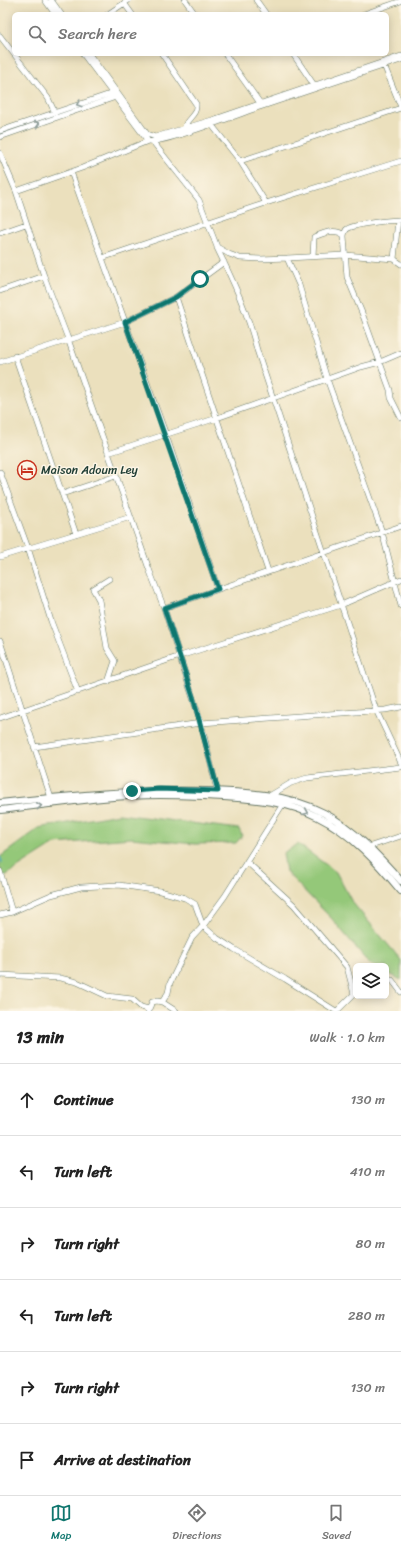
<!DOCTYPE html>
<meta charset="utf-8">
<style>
:root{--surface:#fff;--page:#f2f2f2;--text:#222;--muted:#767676;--line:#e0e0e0;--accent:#0f766e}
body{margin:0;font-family:Sriracha,sans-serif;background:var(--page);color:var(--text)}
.controls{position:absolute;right:12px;bottom:12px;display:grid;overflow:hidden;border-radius:6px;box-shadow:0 2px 10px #0003}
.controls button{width:36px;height:36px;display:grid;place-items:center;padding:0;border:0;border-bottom:1px solid var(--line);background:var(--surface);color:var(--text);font:20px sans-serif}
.stop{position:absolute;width:12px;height:12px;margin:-9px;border:3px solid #0f766e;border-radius:50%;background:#fff}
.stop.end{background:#0f766e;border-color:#fff;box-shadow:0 1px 4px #0008}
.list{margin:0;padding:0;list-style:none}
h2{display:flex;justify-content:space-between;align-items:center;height:52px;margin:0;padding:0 16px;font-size:17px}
h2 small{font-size:13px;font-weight:400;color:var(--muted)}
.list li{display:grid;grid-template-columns:26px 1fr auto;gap:12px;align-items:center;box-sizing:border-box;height:72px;padding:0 16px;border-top:1px solid var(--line)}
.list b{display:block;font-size:15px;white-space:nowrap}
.list em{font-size:13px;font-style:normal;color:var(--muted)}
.icon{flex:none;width:22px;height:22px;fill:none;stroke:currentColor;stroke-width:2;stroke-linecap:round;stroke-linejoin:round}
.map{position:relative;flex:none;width:401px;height:1011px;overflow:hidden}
.search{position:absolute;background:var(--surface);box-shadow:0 2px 10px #0003;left:12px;right:12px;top:12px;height:44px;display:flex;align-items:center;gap:10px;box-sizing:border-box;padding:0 14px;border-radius:6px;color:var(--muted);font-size:15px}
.sheet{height:484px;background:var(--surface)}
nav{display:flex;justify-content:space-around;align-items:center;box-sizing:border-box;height:56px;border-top:1px solid var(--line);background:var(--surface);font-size:11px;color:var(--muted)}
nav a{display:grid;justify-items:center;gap:2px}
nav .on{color:var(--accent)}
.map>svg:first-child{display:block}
</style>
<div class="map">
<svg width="401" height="1011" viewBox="0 0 401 1011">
<rect width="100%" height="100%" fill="#fcf5e5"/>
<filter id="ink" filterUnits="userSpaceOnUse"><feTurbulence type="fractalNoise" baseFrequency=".025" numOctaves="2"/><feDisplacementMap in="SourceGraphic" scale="8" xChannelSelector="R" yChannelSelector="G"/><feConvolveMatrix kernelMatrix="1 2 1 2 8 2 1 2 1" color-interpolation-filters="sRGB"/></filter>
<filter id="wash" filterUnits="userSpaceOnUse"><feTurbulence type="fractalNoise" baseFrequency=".012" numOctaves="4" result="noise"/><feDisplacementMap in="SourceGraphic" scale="16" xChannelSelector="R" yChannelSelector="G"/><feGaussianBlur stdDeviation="0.9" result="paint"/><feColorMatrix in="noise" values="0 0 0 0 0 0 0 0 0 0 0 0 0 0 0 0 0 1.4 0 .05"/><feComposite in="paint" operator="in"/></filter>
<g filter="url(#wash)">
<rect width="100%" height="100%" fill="#ebe0bd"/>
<path fill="#94c879" stroke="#5a8256" d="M 119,814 L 239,829 L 242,836 L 236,843 L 195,844 L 131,838 L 55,844 L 0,879 L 0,857 L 38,829 L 38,828 Z
M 298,844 L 336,872 L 352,902 L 401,960 L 401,980 L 386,972 L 386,966 L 374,966 L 370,964 L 332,919 L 286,872 L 283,853 Z"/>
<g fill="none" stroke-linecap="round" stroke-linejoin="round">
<path stroke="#43a7c3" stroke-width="1.5" d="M 0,857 L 2,862"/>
</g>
</g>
<g filter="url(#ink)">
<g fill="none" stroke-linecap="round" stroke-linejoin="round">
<defs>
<path id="minor" d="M 45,0 L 55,14
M 51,0 L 61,14
M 185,0 L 195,14
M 256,0 L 266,14
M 124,3 L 132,14
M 108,14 L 129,0
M 364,14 L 401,1
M 0,36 L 48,98 L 55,113
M 83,54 L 148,141 C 160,145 242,113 260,107 C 307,91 354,76 401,60
M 89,54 L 147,134 L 155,137 L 212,120 L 401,56
M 162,54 L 196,104 C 197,117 186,117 184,129
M 225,54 L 260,103
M 293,54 L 314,85
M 384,65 L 401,107
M 211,124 L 240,161 L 266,203
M 0,131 L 113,93
M 0,137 L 116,97
M 153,142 L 199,200 L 217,247 L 229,254 L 240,258 L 261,259 L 287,258 L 299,285 L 327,379 L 382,532 L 401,606
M 0,153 L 16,191 L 44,276 L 68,339 L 149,569 L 164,608 L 201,723 L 218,794
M 240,161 L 401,108
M 71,172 L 166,435 L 218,589
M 16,191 L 82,168 L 148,141
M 398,220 L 394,259 L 401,264
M 401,220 C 392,220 351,224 346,230 C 345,232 344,234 344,236 L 347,277 L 362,313 L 390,390 L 391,398 L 401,418
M 0,233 L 26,224
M 217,248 C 234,283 248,313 257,350 L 376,710 L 401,763
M 313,256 L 314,237 C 324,233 335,228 344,235
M 102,258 L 266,203 L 401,161
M 287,258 L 345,255 L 394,259
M 0,291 L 44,276
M 176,297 L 268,571
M 15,356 L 76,534
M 0,362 L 125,322 L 176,297 L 224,262
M 108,453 L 217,418 L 361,367 L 380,362 L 401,353
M 0,472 L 28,548 L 51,621 L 78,692
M 62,494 L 116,476
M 0,557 L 131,517
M 164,608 L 401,526
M 0,641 L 51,798
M 108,682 L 115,661 L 107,648 L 99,600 L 93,589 L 109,579
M 0,718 L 180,656 L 341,605 L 401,579
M 34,747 L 201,723 L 385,710 L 401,707
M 271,797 L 271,795 L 291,783 L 307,778 L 401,767
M 368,847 L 401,836
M 247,862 L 294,905 L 347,967 L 354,994
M 0,871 L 12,912
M 0,915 L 12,912 L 51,895 L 81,887 L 119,885 L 160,891 L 185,898 L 195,904 L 203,926 L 217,938 L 234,949 L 285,979 L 336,1011
M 0,975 L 60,978 L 77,982 L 107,996 L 132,999 L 141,1007 L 148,1009
M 386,980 L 392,980 L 401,992
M 162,1002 L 176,1011
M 148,1011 L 152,1002 L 157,1001 L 162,1002 L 168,993 L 170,983 L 192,938 L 203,926 L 225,896 L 283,804
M 337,1011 L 355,993"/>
<path id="tertiary" d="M 0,803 C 69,796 137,789 206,791 C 246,792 288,794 324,813 C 354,829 379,856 401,881
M 0,810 C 53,804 107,795 160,795 C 181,795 203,796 224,797 C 257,799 288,802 318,817 C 351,833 378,863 401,891"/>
</defs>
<use href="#minor" stroke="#667664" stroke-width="6"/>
<use href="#tertiary" stroke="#667664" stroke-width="8"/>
<use href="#minor" stroke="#fff" stroke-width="5"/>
<use href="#tertiary" stroke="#fff" stroke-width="6"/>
</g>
<defs><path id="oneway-chevron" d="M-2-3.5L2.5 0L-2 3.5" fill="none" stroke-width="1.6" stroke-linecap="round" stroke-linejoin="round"/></defs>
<g stroke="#8f9e9a">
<use href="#oneway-chevron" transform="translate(79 104) rotate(161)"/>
<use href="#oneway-chevron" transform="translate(37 124) rotate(-18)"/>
<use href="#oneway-chevron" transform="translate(39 806) rotate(-6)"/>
<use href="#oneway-chevron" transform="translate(306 812) rotate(23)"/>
</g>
</g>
<g fill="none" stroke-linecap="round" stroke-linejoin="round" filter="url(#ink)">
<path stroke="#0f766e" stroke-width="5" d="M 132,791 L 159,789 L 218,791 L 193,697 L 164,608 L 218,589 L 125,322 L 176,297 L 200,279"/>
</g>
<defs>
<symbol id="hotel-ring" viewBox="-11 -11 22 22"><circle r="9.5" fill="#fcf5e5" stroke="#c8321e" stroke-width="1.5"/><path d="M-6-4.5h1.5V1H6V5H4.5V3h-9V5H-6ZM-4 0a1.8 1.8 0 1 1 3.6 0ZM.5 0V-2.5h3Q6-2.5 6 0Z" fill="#c8321e"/></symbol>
</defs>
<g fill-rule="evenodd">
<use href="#hotel-ring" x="16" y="459" width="22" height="22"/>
</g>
<g text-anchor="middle" stroke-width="3" stroke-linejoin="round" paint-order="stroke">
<g font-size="12" fill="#1f3d34" stroke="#fcf5e5" text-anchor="start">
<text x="41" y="474">Maison Adoum Ley</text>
</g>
</g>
</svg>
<div class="controls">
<button><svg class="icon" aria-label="layers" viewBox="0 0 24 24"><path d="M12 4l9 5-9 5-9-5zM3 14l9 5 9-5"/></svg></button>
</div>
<div class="stop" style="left:200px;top:279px"></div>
<div class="stop end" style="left:132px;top:791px"></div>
<div class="search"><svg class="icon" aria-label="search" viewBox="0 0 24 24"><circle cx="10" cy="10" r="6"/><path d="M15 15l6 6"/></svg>Search here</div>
</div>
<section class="sheet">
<h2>13 min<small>Walk · 1.0 km</small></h2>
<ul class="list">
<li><svg class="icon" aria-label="ahead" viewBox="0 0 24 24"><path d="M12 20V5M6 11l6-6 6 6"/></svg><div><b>Continue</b></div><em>130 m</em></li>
<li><svg class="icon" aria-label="left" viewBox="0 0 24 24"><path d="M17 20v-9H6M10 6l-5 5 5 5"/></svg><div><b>Turn left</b></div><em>410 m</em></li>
<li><svg class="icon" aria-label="right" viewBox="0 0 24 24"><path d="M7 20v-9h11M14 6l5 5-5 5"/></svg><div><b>Turn right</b></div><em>80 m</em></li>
<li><svg class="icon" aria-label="left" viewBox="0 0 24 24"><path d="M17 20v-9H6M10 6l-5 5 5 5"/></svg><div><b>Turn left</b></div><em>280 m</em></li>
<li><svg class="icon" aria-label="right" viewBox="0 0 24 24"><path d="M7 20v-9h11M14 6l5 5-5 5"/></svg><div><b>Turn right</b></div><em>130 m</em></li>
<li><svg class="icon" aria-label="arrive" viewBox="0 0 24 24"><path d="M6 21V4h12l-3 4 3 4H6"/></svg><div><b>Arrive at destination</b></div></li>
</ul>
</section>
<nav>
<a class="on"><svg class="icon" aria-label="map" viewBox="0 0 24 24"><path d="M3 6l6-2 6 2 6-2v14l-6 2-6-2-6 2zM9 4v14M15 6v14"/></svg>Map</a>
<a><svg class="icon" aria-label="directions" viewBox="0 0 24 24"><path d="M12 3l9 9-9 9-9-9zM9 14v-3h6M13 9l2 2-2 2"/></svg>Directions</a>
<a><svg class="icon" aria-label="saved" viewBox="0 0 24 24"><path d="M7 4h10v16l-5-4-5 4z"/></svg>Saved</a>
</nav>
